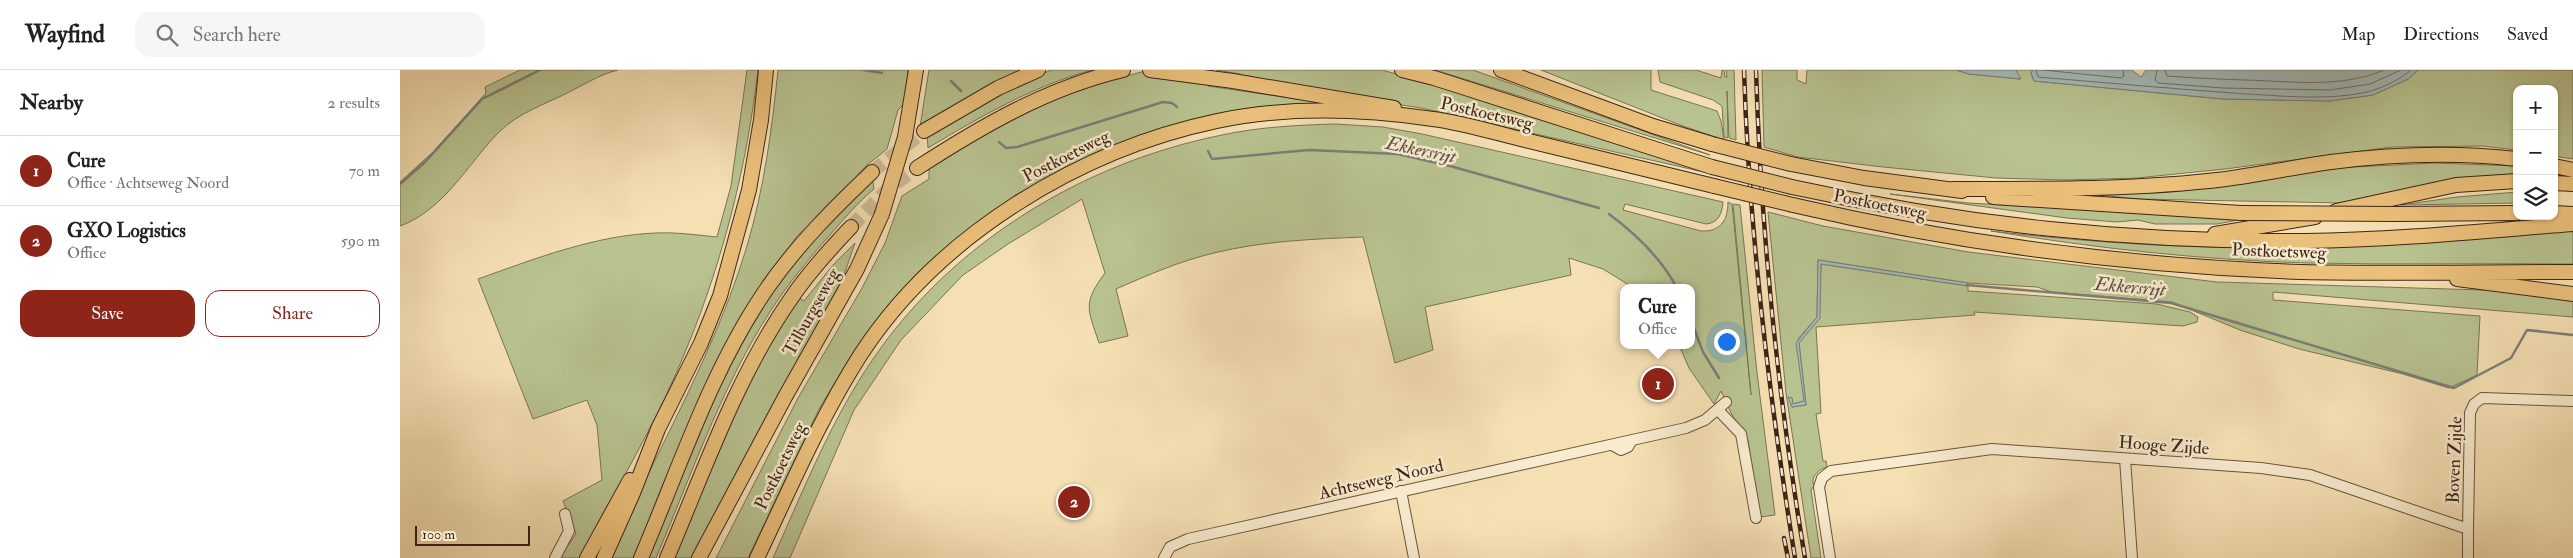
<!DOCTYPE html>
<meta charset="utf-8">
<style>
:root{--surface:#fff;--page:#f6f6f6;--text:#222;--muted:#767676;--line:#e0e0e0;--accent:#8f2418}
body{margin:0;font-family:"IM FELL Double Pica",serif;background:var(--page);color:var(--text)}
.controls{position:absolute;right:15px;top:15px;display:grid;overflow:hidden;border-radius:10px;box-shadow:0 1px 4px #0004}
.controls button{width:45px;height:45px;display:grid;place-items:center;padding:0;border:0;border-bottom:1px solid var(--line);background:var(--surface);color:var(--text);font:25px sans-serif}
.scale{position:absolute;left:15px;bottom:12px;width:115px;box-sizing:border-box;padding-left:5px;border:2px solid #3e2417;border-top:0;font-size:14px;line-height:18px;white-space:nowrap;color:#3e2417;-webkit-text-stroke:4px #f8ebce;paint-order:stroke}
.you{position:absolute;left:1326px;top:271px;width:18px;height:18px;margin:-12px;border:4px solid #fff;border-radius:50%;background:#1a73e8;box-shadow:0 0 0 8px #1a73e833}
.badge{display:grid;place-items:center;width:32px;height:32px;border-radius:50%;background:var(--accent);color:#fff;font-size:16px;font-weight:700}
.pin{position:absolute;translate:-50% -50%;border:2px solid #fff;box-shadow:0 1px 5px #0006}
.popup{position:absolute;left:1220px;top:214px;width:75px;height:65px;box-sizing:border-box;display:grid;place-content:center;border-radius:10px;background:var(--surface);filter:drop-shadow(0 1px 4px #0005);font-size:16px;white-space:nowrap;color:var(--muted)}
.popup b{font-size:19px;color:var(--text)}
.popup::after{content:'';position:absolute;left:50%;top:100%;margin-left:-10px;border:10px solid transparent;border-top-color:var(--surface)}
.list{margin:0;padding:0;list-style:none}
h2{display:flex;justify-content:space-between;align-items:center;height:65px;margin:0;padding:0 20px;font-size:21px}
h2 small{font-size:16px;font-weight:400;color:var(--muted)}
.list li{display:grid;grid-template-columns:32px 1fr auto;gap:15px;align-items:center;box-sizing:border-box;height:70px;padding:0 20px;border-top:1px solid var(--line)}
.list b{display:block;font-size:19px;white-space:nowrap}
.list p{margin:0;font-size:16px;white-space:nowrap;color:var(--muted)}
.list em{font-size:16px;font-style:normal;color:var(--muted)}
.actions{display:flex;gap:10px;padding:15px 20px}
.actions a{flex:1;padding:11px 0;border:1px solid var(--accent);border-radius:15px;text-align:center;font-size:18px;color:var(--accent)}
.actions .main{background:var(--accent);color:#fff}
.icon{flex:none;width:28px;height:28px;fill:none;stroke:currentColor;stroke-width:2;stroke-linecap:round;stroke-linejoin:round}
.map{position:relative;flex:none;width:2173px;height:488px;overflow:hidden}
header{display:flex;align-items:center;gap:30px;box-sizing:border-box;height:70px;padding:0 25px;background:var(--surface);border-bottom:1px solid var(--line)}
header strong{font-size:24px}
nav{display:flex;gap:28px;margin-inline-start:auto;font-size:18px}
.search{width:350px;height:45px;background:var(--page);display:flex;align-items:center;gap:12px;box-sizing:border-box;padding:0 18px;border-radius:15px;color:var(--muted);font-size:19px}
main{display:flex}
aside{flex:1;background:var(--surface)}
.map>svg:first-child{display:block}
</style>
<header>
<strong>Wayfind</strong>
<div class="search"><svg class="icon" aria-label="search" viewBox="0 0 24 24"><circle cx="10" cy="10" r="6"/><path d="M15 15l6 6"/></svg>Search here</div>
<nav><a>Map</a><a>Directions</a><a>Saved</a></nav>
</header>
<main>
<aside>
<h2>Nearby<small>2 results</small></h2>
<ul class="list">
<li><span class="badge">1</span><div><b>Cure</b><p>Office · Achtseweg Noord</p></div><em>70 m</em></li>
<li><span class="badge">2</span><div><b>GXO Logistics</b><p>Office</p></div><em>590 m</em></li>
</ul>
<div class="actions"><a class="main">Save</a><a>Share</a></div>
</aside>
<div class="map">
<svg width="2173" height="488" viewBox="0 0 2173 488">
<rect width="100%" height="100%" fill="#f5e0b4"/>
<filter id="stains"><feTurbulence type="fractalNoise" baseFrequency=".004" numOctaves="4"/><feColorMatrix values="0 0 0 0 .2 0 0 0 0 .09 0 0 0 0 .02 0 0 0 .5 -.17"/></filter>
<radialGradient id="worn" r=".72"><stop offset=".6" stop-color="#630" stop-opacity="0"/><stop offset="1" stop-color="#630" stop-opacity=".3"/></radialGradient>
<path fill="#b8c390" stroke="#7b7454" d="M 120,0 L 218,0 C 201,4 189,12 173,20 C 147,34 120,41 98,63 C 67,95 44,140 0,156 L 0,112 L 33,82 L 86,23 L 85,17 Z
M 347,0 L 358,0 C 347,94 324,187 288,275 C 259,349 217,417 180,488 L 159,488 L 176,464 L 163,431 L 202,410 L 197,355 L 187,330 L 133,349 L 78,209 C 134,189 196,165 256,163 C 276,162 297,165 317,167 L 331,116 Z
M 378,0 L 508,0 L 505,33 L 498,40 L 487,79 L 467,95 L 420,146 L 398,165 L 363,211 L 236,488 L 208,488 C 254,386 315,283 347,176 C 364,119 372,59 378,0 Z
M 529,0 L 620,0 L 620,2 L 520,57 Z
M 651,0 L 692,0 C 633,16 580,47 528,78 L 527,63 L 599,23 Z
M 750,0 L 809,0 L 808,16 L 924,33 L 928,36 L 881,37 L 692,86 L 647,108 L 592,142 L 544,180 L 510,213 L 455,279 L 419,339 L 348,488 L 316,488 L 398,328 L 462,218 L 485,173 L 502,126 L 529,109 L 529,98 C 557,80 585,61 615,46 C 658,26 703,11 750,0 Z
M 816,0 L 982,0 L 1032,14 L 1308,103 L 1021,38 L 852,12 L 840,4 Z
M 1035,0 L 1073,0 L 1310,85 Z
M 1141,0 L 1251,0 L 1251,20 L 1317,41 L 1321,51 L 1324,70 L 1280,55 Z
M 1258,0 L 1296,0 L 1321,8 L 1322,0 L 1324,0 L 1325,7 L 1327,7 L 1326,0 L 1334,0 L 1336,70 L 1329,68 L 1327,21 L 1328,68 L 1324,67 L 1322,36 L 1313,30 L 1260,12 Z
M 1362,0 L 1397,0 L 1397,10 L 1406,14 L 1407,0 L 1556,0 L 1569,4 L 1620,9 L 1616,0 L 1633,0 L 1631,3 L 1634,11 L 1823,29 L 1930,31 L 1973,25 L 2008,9 L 2018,0 L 2173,0 L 2173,89 L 2154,86 L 2154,19 L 2117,19 L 2117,80 L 2082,76 L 1992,77 L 1825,99 L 1737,108 L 1665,110 L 1596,108 L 1483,97 L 1398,87 L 1364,77 Z
M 936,54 L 983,57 L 1022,64 L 1323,132 C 1322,143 1319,153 1306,154 L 1225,134 L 1223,140 L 1301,161 C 1320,162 1328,151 1328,132 L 1332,134 L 1351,325 L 1333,134 L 1340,135 L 1357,303 L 1375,445 L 1360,447 L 1348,370 L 1331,343 L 1321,321 L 1314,334 L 1289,298 L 1279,275 L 1292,275 L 1292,218 L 1234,218 L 1203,199 L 1169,188 L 1171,205 L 1025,237 L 1033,280 L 995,293 L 963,167 C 914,169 862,171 814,183 C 780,191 748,205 716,219 L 728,266 L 699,273 C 688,239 682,234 705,203 L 682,129 L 608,174 L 563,205 L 501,270 L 454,340 L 390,488 L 373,488 C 403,421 431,350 473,289 C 553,172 683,93 822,65 C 859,57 898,55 936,54 Z
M 2036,93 L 2117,96 L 2117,106 L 1945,133 L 1738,129 L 1689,124 L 1932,98 Z
M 472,106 L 474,119 C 457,133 445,148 430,165 C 413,184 397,203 382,224 C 326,303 294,399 256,488 L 247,488 L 331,289 L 371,220 L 408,172 Z
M 2117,122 L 2117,133 L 2001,135 L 2057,127 Z
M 1490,124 L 1568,133 L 1849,148 L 1817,154 L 1755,154 L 1738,150 L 1717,152 L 1667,148 Z
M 1368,142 L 1423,156 L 1568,182 L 1817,212 L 2115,221 L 2173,228 L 2173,247 L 1873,222 L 1873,230 L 2080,246 L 2077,305 L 2049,318 L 2003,304 L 1899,279 L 1840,260 L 1772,232 L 1652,222 L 1637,217 L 1568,213 L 1418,190 L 1417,247 L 1398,269 L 1404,331 L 1393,334 L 1392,328 L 1389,328 L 1392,337 L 1406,335 L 1399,273 L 1419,249 L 1421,194 L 1568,216 L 1568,221 L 1757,234 L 1790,242 L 1798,247 L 1797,252 L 1783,256 L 1574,242 L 1575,245 L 1416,257 L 1421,343 L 1416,344 L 1423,391 L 1426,391 L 1427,397 C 1418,399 1410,408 1414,416 L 1411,420 L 1421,488 L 1411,488 L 1386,323 Z
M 2173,160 L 2173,194 C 2084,193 1996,195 1907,193 C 1801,190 1695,178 1591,161 C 1696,173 1802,180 1908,177 C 1996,175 2085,166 2173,160 Z
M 455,173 L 443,208 L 291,488 L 273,488 L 354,300 L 399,228 L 404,231 L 433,195 Z"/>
<path fill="#a3bab9" stroke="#7b7e78" d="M 1556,0 L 1616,0 L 1621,9 L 1569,4 Z
M 1633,0 L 1732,0 L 1741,7 L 1746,0 L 2018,0 L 2008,9 L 1973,25 L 1930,31 L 1823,29 L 1634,11 L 1631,3 Z
M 1418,190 L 1568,213 L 1568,216 L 1421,194 L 1420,248 L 1399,273 L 1406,335 L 1392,337 L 1388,327 L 1392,328 L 1393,334 L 1404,331 L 1396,273 L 1417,247 Z"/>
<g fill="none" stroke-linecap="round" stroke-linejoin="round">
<path stroke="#706f68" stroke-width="1" d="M 1636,0 L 1638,7 C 1708,13 1777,19 1846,24 C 1886,26 1931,31 1971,21 C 1984,17 2001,9 2011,0
M 1643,0 L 1721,8 L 1724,6 L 1723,0
M 1757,0 L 1755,10 L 1758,13 L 1823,18 L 1930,20 L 1970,14 L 2001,0
M 1765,0 L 1767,6 C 1792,8 1818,9 1844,10 C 1890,11 1940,19 1984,0"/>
<path stroke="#7b7e78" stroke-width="2.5" d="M 464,0 L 482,3
M 551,11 L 561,21
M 599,72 L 606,78 L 617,77 L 763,32 L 772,33 L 777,37
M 808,81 L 812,89 L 909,80 L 998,84 L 1050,96 L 1199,138
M 0,114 L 25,92 L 82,29 L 140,0
M 1209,144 C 1236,164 1261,188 1277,218
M 1567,215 L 1771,233 L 2054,318 L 2111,288 L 2127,260 L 2173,265
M 1292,253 L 1303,282 L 1319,308"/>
<path stroke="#d0ba95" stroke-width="14" stroke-dasharray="14 7" stroke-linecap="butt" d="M 472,102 L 524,61
M 451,157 L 488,119 L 517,98"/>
<defs>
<path id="minor" d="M 1318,340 L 1341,364 L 1356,448
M 1212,375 L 1221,380 L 1228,377 L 1232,370
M 1725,389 L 1732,488
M 1001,421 L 1014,488
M 2068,459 L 2070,343 L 2074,334 L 2082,328 L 2173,331
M 155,488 L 169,461 L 165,444
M 764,488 L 770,477 L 788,469 L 1286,358 L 1305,350 L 1326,332
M 1430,488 L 1419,417 L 1422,408 L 1431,401 L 1592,379 L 1861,398 L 1910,405 L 2068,459 L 2068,488"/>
<path id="highway" d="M 750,0 L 833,11 L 994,38
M 1002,0 L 1034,8 L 1312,97
M 1101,0 L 1253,56 L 1312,74
M 524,61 L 598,18 L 638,0
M 505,67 L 516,0
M 1391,94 L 1464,108 L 1562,121
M 2154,96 L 2173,100
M 517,98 C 582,56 647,18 723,0
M 2154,113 L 2173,114
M 1392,117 C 1565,155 1728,172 1905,171 C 1994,170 2084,161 2173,154
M 1553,119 C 1644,119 1735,120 1826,109 C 1861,104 1896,97 1931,92 C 1993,84 2055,82 2117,89
M 1593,127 L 1841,143
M 1393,135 C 1559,174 1731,196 1901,202 C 1991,204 2082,202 2173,202
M 1936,141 L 2056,115 L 2117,111
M 2154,143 L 2173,144
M 1996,144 L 2117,143
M 1815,164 L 1915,147
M 2057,209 L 2173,224
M 187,488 L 230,410
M 204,488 L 233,423 L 258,359 L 301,273 L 320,226 L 349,120 L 361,50 L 366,0
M 241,488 C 280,397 311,299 368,217 C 398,174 434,138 472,102
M 267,488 C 304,401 336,308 390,230 C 408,203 429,180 451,157
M 299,488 L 385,327 L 457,199 L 482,144
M 357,488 C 390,419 420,348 461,284 C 539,165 679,80 817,51 C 887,36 963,39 1033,49 C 1064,53 1095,63 1125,70 C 1188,85 1251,101 1314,116"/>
</defs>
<use href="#minor" stroke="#6c533e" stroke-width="12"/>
<use href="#highway" stroke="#3e2417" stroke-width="16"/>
<use href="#minor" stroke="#f8ebce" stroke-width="10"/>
<use href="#highway" stroke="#eac07a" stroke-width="14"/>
<defs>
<path id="rail" d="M 1344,0 C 1349,164 1369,326 1395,488
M 1356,0 C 1361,164 1378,327 1405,488
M 1384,468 L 1388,488"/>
</defs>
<use href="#rail" stroke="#3e2417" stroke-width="4.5"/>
<use href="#rail" stroke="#f8ebce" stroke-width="2.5" stroke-dasharray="8" stroke-linecap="butt"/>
<defs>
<path id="highway-bridge" d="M 1312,74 L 1391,94
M 1312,97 L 1392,117
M 1314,116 L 1393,135
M 1841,143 L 1996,144
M 482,144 L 505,67"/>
</defs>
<use href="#highway-bridge" stroke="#3e2417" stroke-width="16" stroke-linecap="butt"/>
<use href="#highway-bridge" stroke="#eac07a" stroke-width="14"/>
</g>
<g text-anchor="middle" stroke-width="5" stroke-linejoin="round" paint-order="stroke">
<g font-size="18" fill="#3e2417" stroke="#f8ebce">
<text transform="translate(1087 43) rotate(13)" y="6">Postkoetsweg</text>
<text transform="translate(666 86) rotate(-27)" y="6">Postkoetsweg</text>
<text transform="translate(1480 134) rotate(11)" y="6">Postkoetsweg</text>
<text transform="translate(1879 181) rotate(2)" y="6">Postkoetsweg</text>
<text transform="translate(411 242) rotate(-61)" y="6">Tilburgseweg</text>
<text transform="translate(1764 375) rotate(4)" y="6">Hooge Zijde</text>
<text transform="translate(2054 390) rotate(-88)" y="6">Boven Zijde</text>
<text transform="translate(380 396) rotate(-64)" y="6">Postkoetsweg</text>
<text transform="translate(981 409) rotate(-13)" y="6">Achtseweg Noord</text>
</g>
<g font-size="19" font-style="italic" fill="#5c5148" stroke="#f8ebce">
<text transform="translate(1021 79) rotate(12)" y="7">Ekkersrijt</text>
<text transform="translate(1730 216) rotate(5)" y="7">Ekkersrijt</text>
</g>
</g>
<rect width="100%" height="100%" filter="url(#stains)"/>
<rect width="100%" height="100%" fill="url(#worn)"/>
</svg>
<div class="controls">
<button>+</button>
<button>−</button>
<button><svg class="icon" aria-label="layers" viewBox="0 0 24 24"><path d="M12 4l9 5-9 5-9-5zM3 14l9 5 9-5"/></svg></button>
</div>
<div class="scale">100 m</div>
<div class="you"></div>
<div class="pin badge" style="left:1258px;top:314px">1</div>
<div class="popup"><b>Cure</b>Office</div>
<div class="pin badge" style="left:674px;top:432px">2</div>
</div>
</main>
